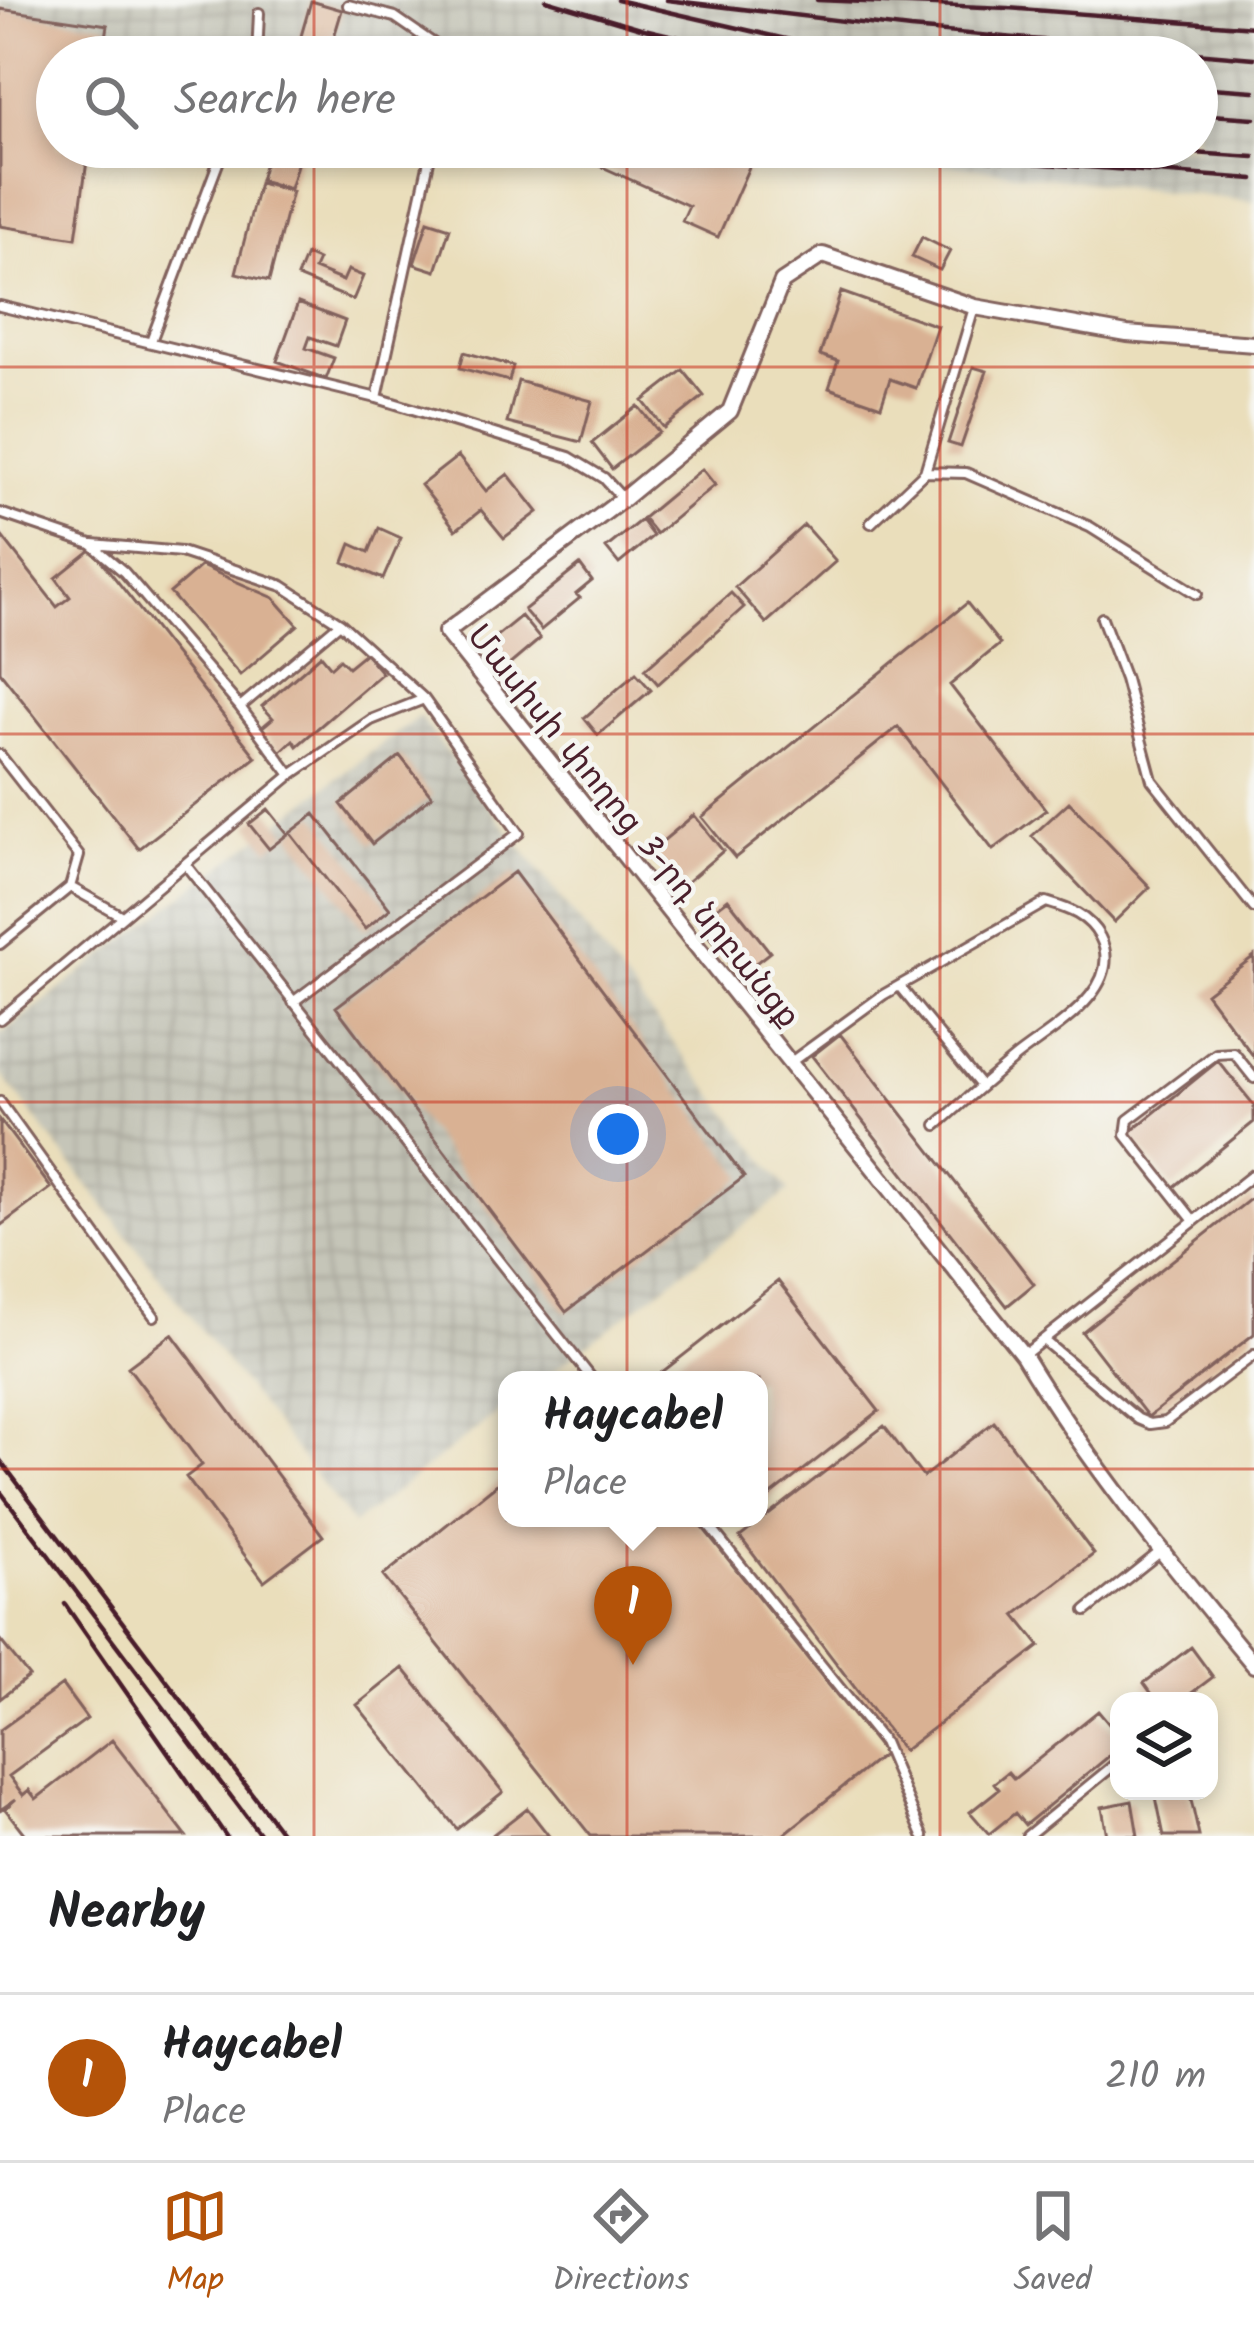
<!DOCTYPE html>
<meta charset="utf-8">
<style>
:root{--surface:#fff;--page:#f2f2f2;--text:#202124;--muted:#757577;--line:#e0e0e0;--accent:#b45309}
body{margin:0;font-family:Kalam,"Noto Sans Armenian",sans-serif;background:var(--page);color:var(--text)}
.controls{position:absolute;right:36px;bottom:36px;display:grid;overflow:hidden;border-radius:24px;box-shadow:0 6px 18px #0003}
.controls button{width:108px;height:108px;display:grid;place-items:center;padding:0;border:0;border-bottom:3px solid var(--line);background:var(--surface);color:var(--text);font:60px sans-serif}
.you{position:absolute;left:618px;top:1134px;width:42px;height:42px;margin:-30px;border:9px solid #fff;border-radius:50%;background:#1a73e8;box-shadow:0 0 0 18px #1a73e833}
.badge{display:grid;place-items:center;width:78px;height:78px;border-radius:50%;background:var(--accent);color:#fff;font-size:39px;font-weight:700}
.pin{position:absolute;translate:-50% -99px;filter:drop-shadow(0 3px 6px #0008)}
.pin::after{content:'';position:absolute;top:63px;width:42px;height:36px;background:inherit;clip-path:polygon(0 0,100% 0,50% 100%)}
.popup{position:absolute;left:498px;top:1371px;width:270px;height:156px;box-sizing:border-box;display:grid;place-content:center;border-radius:24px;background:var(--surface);filter:drop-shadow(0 3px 9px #0005);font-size:39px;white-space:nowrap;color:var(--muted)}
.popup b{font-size:45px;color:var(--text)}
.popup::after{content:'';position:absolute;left:50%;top:100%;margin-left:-24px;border:24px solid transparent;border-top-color:var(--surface)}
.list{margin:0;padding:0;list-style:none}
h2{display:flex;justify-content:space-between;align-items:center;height:156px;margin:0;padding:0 48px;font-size:51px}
h2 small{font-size:39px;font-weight:400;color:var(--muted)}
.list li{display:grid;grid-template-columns:78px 1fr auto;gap:36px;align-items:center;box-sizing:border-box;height:168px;padding:0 48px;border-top:3px solid var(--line)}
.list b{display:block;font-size:45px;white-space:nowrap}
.list p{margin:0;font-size:39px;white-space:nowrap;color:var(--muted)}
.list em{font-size:39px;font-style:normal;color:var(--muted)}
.icon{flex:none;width:66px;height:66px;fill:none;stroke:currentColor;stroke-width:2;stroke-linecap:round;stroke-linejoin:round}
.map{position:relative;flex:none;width:1254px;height:1836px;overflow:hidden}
.search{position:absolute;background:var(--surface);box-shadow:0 6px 18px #0003;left:36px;right:36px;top:36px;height:132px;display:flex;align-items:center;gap:30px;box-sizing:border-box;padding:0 42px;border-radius:66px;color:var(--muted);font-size:45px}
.sheet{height:324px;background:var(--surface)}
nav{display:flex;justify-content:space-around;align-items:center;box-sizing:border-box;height:168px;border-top:3px solid var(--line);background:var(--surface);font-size:33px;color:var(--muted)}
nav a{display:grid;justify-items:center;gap:6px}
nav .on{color:var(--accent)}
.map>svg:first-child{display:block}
</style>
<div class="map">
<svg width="1254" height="1836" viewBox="0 0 1254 1836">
<defs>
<pattern id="industrial-grid" width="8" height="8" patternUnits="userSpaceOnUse" patternTransform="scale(3)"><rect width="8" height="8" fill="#c5c5b8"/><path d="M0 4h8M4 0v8" fill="none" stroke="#aba99e"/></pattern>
</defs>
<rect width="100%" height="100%" fill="#f6f6f2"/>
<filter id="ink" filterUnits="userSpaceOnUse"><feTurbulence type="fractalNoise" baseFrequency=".00833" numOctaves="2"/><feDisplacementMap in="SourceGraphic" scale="24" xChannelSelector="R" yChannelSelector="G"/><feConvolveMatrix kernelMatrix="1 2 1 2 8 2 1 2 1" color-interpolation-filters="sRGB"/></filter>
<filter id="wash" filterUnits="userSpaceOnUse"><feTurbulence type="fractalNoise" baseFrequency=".004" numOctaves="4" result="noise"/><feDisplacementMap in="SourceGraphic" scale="48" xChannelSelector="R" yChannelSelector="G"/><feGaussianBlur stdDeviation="2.7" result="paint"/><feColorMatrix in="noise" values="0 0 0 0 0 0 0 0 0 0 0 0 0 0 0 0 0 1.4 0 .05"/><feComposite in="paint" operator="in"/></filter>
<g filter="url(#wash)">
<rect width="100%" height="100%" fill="#eadebb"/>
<path fill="url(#industrial-grid)" d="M 0,0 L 1254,0 L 1254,202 L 807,147 L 1197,147 L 1197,57 L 77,57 L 0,47 Z
M 419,716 L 789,1191 L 541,1380 L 507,1380 L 507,1406 L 353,1524 L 0,1073 L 0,1035 Z"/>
<g id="blocks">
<path fill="#d9b193" d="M 311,1 L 342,10 L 328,57 L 295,57 Z
M 0,9 L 108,25 L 103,57 L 57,57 L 57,147 L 89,147 L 76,238 L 0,226 Z
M 269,147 L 302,147 L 290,189 L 260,180 Z
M 558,147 L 746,147 L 756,151 L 718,237 L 682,221 L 689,206 Z
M 259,183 L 292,191 L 269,281 L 236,273 Z
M 428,221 L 450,228 L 436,271 L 414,264 Z
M 922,237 L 950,251 L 940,270 L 912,257 Z
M 306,255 L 318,260 L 314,269 L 343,281 L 348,270 L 363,276 L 353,300 L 297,277 Z
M 841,292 L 937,326 L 916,388 L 890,379 L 881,406 L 829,388 L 838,361 L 820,355 Z
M 298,303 L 345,321 L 336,346 L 310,337 L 306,348 L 334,358 L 326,379 L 277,361 Z
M 464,352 L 513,366 L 509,381 L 460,368 Z
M 973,367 L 987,371 L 961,447 L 948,443 Z
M 683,370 L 704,396 L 664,428 L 643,401 Z
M 518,381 L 592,401 L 581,442 L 507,423 Z
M 638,406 L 659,432 L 612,469 L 592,443 Z
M 458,456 L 486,491 L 508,474 L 538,512 L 504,538 L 481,510 L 456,530 L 421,485 Z
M 702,469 L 715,485 L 656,534 L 643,518 Z
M 641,520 L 653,536 L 619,564 L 606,548 Z
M 804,525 L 836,561 L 766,623 L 735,587 Z
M 379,528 L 401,538 L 383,579 L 344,562 L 351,544 L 369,552 Z
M 0,534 L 57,607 L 70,597 L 56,578 L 92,549 L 256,757 L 139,849 L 0,672 Z
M 580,565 L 592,581 L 576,594 L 580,598 L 541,630 L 524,610 Z
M 201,566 L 274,598 L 298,625 L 240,675 L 170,593 Z
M 731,593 L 744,607 L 658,684 L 645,669 Z
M 967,603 L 1000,644 L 950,685 L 1046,810 L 993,850 L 898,727 L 735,858 L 702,817 Z
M 521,616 L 540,639 L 508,666 L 489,642 Z
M 365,653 L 382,673 L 297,746 L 293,740 L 280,752 L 260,729 L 273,718 L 262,706 L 321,655 L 331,667 L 340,659 L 348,667 Z
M 636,673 L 651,690 L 598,735 L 584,718 Z
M 400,756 L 432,796 L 372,844 L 341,804 Z
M 1069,802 L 1150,887 L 1114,922 L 1032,836 Z
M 268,809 L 288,834 L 269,849 L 249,824 Z
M 315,814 L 390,909 L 365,929 L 290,833 Z
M 694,815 L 723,851 L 681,887 L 651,851 Z
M 514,872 L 744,1177 L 566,1312 L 336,1007 Z
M 728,899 L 770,952 L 739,976 L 698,922 Z
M 1254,956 L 1254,1057 L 1206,993 Z
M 840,1034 L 1034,1284 L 1007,1306 L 812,1056 Z
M 1218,1061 L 1254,1105 L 1254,1122 L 1173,1188 L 1129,1133 Z
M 0,1120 L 51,1188 L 0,1226 Z
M 1254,1196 L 1254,1334 L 1148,1417 L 1082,1332 Z
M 778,1281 L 879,1411 L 759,1505 L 759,1380 L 652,1380 Z
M 172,1334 L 323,1536 L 264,1581 L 186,1477 L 202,1465 L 128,1367 Z
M 994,1422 L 1094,1554 L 1015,1615 L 1040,1646 L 903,1751 L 740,1537 L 884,1426 L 923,1477 Z
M 507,1476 L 507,1518 L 695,1518 L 884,1754 L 782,1836 L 591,1836 L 383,1576 Z
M 0,1640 L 29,1676 L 0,1699 Z
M 1191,1647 L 1213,1677 L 1181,1701 L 1157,1701 L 1144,1683 Z
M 403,1668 L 503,1792 L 457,1829 L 357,1705 Z
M 62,1685 L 87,1719 L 9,1776 L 23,1795 L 29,1790 L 36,1799 L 112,1740 L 186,1836 L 26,1836 L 5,1809 L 16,1799 L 0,1810 L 0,1730 Z
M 1098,1711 L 1119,1736 L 1119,1748 L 1025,1825 L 1015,1813 L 989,1834 L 970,1812 L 999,1789 L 994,1783 L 1008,1772 L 1014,1779 Z
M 1189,1791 L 1199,1836 L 1164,1836 L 1155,1792 Z
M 1132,1801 L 1138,1836 L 1107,1836 L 1102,1807 Z
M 527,1808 L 549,1836 L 491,1836 Z"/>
</g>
</g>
<g filter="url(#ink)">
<use href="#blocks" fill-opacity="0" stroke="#82625d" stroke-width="3"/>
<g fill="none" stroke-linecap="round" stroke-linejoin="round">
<defs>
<path id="lane" d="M 348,5 L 395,17 L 440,48 L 441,57
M 257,57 L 259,13
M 0,306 L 377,398 L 569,457 L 604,478 L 623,499
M 151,341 L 224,147
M 377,398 L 432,147
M 925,472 L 966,473 L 1090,527 L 1197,594
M 0,513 L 91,544 L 124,572 L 240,707 L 291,775
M 871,523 L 925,472 L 974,308
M 93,544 L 181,552 L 283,586 L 340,623 L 424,699
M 1102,618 L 1125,679 L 1152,780 L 1254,908
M 240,707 L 340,623
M 0,755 L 79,856 L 70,887 L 0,944
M 185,864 L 593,1380
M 70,887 L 122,916
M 900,987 L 981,1086
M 0,1019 L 291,775 L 371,720 L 424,699 L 519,833 L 293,1002
M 791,1062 L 883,995 L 1046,902 C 1069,909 1088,915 1100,937 C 1127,989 1050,1030 1016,1057 C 989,1079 963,1102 937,1125
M 0,1102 L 154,1316
M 1194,1221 L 1126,1135 L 1128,1120 L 1216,1054 L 1234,1053 L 1254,1078
M 1043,1340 L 1138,1419 L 1150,1424 L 1165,1422 L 1254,1355
M 1025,1354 L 1254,1174
M 703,1518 L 883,1742 L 923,1836
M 1086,1611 L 1160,1552
M 1027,1836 L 1119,1761"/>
<path id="street" d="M 1254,344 L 1127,334 L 975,307 L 823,255 L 782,282 L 730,411 L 623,499 L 446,632 L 1023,1355 C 1090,1466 1172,1565 1254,1665"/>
</defs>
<use href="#lane" stroke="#82625d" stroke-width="14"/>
<use href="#street" stroke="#82625d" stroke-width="20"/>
<use href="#lane" stroke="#fff" stroke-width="8"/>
<use href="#street" stroke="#fff" stroke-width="14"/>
<path stroke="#4a1f2b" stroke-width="4.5" d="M 546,0 L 644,29 L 763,57
M 617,0 L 864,57
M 667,0 L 910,29 L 1254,58
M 817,0 L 1007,8 L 1254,27
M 1197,87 L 1254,91
M 1197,114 L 1254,118
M 933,147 L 961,158 L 1254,179
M 1103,147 L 1254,157
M 0,1460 L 284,1836
M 0,1491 L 261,1836
M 65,1604 L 226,1836"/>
</g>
</g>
<path fill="none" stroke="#c8321e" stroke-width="3" stroke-opacity="0.55" d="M 314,0 L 314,57M 627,0 L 627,57M 940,0 L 940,57M 314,147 L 314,1836M 627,147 L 627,1836M 940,147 L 940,1836M 0,367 L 1254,367M 0,734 L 1254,734M 0,1102 L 1254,1102M 0,1469 L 1254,1469"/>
<g text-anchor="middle" stroke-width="9" stroke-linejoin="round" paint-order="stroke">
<g font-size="33" fill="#4a1f2b" stroke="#f6f6f2">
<text transform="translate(635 825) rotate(51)" y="12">Մասիսի փողոց 3-րդ նրբանցք</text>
</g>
</g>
</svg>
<div class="controls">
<button><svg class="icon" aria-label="layers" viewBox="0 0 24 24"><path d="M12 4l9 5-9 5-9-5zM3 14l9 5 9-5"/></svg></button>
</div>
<div class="you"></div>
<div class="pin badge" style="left:633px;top:1665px">1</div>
<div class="popup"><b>Haycabel</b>Place</div>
<div class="search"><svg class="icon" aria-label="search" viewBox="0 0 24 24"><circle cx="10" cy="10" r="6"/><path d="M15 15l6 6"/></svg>Search here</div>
</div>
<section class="sheet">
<h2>Nearby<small></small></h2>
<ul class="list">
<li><span class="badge">1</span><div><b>Haycabel</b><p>Place</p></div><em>210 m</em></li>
</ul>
</section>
<nav>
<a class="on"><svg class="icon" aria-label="map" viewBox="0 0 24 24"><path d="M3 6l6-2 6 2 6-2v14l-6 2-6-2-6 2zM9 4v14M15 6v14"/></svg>Map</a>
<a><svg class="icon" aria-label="directions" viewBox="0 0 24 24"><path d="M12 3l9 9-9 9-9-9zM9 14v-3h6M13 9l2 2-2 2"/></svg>Directions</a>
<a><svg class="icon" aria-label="saved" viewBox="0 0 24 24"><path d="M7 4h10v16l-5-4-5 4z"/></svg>Saved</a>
</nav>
